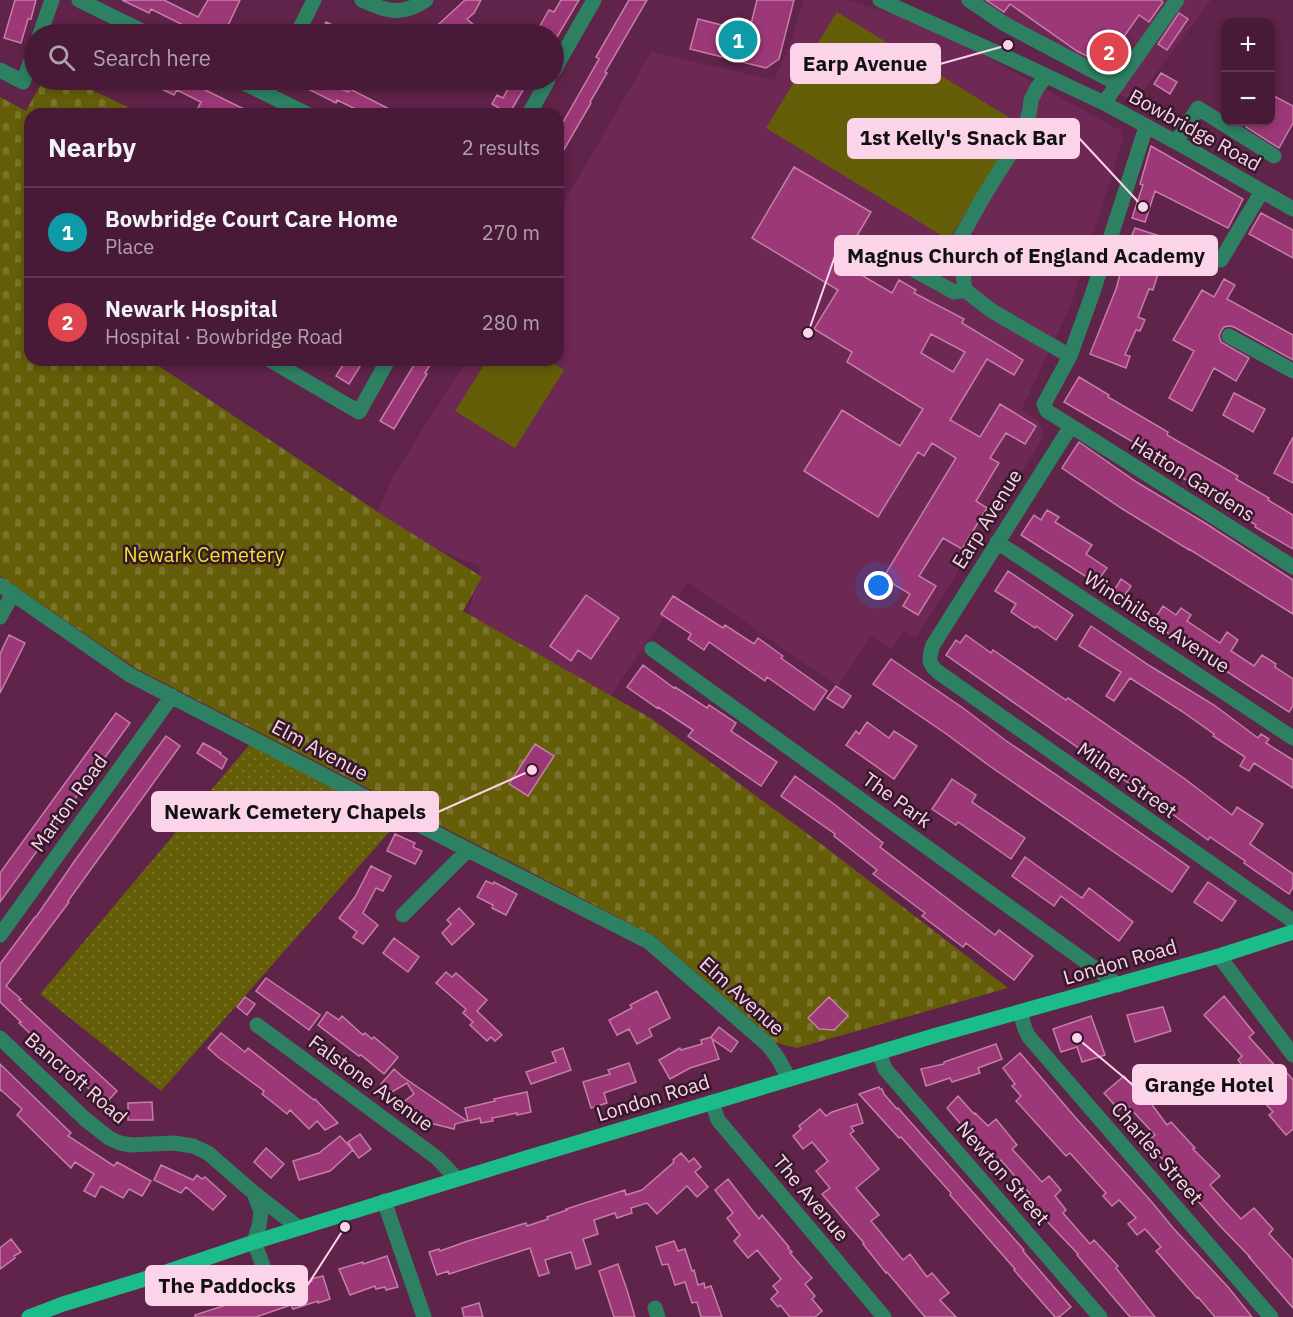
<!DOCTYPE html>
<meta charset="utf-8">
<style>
:root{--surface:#481a37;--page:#4f233f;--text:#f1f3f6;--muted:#b1a1ad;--line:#603852;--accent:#42d4a0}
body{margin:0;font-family:"IBM Plex Sans",sans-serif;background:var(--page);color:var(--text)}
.controls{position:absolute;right:18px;top:18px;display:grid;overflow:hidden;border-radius:12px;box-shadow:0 3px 9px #0003}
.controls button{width:54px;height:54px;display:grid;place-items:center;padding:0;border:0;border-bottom:2px solid var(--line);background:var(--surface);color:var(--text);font:30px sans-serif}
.you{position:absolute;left:879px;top:586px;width:21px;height:21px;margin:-15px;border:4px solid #fff;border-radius:50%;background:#1a73e8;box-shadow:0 0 0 9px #1a73e833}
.badge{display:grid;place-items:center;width:39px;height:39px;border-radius:50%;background:var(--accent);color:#fff;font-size:20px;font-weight:700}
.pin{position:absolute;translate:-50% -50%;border:3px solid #fff;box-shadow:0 2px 6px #0006}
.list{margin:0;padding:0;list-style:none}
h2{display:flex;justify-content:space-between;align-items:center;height:78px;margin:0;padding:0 24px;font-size:26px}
h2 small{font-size:20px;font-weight:400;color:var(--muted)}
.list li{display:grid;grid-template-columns:39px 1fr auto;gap:18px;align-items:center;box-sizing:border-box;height:90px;padding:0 24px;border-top:2px solid var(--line)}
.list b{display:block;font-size:22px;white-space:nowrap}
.list p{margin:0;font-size:20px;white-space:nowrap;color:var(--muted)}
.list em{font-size:20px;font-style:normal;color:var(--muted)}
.icon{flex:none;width:33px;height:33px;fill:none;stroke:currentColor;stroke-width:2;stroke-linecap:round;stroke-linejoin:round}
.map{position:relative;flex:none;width:1293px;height:1317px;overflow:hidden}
.search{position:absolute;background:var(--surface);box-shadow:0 3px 9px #0003;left:24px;top:24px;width:540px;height:66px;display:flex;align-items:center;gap:15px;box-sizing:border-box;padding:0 21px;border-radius:33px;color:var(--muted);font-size:22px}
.panel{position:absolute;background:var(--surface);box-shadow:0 3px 9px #0003;left:24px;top:108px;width:540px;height:258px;border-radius:18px}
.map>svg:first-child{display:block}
</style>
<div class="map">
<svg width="1293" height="1317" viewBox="0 0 1293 1317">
<defs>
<pattern id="grass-dots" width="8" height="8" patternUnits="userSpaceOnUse" patternTransform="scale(1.5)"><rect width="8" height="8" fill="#645e09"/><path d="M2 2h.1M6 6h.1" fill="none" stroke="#7b742d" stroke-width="1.8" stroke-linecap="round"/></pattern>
<pattern id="cemetery-stones" width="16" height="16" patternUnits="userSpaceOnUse" patternTransform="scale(1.5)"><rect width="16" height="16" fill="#645e09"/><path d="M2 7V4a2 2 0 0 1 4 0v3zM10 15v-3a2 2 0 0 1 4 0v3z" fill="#7b742d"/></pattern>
</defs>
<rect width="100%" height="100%" fill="#602349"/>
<path fill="#6d2853" d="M 804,0 L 846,0 L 905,17 L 947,35 L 1120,130 L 1123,140 L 1071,305 L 1022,409 L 1035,418 L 1040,423 L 1043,430 L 1042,440 L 917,636 L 913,637 L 904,631 L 892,650 L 871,636 L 838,687 L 688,582 L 609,698 L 467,618 L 481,567 L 374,523 L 382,501 L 393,477 L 424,427 L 467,360 L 558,360 L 558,213 L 651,52 L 774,80 L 789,47 Z
M 959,0 L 1211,0 L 1134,103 Z"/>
<path fill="url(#grass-dots)" d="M 250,744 L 398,822 L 161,1091 L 40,994 Z"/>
<path fill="url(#cemetery-stones)" d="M 43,80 L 71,80 L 142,114 L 30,114 L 30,360 L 150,360 L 387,518 L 482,577 L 463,611 L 652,719 L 824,846 L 1008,988 L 797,1048 L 777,1043 L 654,936 L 135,668 L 0,576 L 0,97 L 26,111 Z"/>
<path fill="#645e09" d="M 837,12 L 1020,124 L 949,240 L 766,128 Z
M 487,360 L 548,360 L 564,370 L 515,448 L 455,411 Z"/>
<path fill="#9c3877" stroke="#c57ea6" stroke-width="1.5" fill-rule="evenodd" d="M 15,0 L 36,0 L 31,19 L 28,19 L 21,43 L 4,38 Z
M 122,0 L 164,0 L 198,17 L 208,0 L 240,0 L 224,34 L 201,34 L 151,9 L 149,13 Z
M 465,0 L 481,0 L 474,13 L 467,19 L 484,34 L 428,34 Z
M 561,0 L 579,0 L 554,42 L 554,34 L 542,34 L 537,31 L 549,10 L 554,12 Z
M 629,0 L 647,0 L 605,72 L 607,73 L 590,102 L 591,103 L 558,160 L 558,131 L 599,59 L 596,57 Z
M 757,0 L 794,0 L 779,59 L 766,68 L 690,49 L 698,19 L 749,32 Z
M 986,0 L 1160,0 L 1163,2 L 1149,22 L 1139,15 L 1104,65 L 1077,51 L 1010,4 L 1004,12 Z
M 1179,13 L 1188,19 L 1167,50 L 1158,44 Z
M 326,22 L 351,34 L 320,34 Z
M 1161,73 L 1177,82 L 1170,94 L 1154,84 Z
M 143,80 L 188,80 L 198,85 L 197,86 L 254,114 L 195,114 L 201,102 L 177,90 L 174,95 Z
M 315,80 L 321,80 L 348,92 L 350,89 L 399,114 L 366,114 L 337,100 L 336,103 L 310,90 Z
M 513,80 L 529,80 L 509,114 L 492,104 L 497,95 L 503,98 Z
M 1270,94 L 1293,106 L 1293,123 L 1279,148 L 1246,127 L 1248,122 L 1270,122 Z
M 1151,146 L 1243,199 L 1228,228 L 1155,191 L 1145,222 L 1132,218 L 1143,185 L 1140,184 Z
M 794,167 L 871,212 L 855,239 L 865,245 L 851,269 L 892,293 L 899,280 L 916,290 L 914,293 L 964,319 L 962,323 L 1023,360 L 1014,375 L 987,359 L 950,420 L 980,437 L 1000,404 L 1036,426 L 1025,444 L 1006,433 L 990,458 L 999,463 L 976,501 L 987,508 L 962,549 L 943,538 L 919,576 L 936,586 L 918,615 L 903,606 L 910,594 L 883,578 L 956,458 L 932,443 L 924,456 L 918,452 L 878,517 L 804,471 L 842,410 L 900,446 L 923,409 L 847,362 L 852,352 L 814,329 L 838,290 L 752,238 ZM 931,334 L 965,352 L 953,372 L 921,353 Z
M 1261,213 L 1293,230 L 1293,258 L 1249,234 Z
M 1135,228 L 1166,238 L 1162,251 L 1130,240 Z
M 1124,260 L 1159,270 L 1153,290 L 1149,289 L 1138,317 L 1145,320 L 1140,331 L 1136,330 L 1125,355 L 1130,356 L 1126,368 L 1090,354 L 1116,289 Z
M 1224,279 L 1235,285 L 1227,299 L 1293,335 L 1293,360 L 1234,327 L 1229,326 L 1224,327 L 1221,331 L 1219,336 L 1221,342 L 1249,358 L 1236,381 L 1214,368 L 1192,411 L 1169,398 L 1194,351 L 1173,340 L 1202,290 L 1214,297 Z
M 346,360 L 364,360 L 349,384 L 336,376 Z
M 417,360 L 433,360 L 425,373 L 427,374 L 394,429 L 380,421 Z
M 1079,377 L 1109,395 L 1108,397 L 1168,432 L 1167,435 L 1238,476 L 1236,479 L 1269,498 L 1268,500 L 1293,515 L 1293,549 L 1255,527 L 1256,525 L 1224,505 L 1225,503 L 1156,462 L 1159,457 L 1064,402 Z
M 1234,393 L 1265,409 L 1253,432 L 1223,415 Z
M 1293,437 L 1293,483 L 1274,473 Z
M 1079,442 L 1138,483 L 1205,523 L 1293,580 L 1293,614 L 1189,549 L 1189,550 L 1121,508 L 1062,468 Z
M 1047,510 L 1059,517 L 1055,522 L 1092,545 L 1086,554 L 1107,568 L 1096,583 L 1021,535 L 1034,515 L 1041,520 Z
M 1008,571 L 1073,615 L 1056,640 L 1036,626 L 1035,628 L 1011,612 L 1016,604 L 995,591 Z
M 1121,579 L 1131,586 L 1122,600 L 1112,594 Z
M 586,595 L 619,618 L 591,659 L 578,650 L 571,661 L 550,646 Z
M 673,596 L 723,628 L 725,625 L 754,644 L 758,638 L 783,656 L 781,658 L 827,691 L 814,710 L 767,677 L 765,681 L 709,642 L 704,650 L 688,639 L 691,634 L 661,614 Z
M 1163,606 L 1176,615 L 1181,608 L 1191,615 L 1187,621 L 1220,643 L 1227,632 L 1238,640 L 1231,651 L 1254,666 L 1262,655 L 1276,664 L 1275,667 L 1293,679 L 1293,706 L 1289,712 L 1152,623 Z
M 1091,626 L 1150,666 L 1214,705 L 1258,738 L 1261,734 L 1269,739 L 1266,743 L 1293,760 L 1293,788 L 1254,763 L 1249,771 L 1240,766 L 1245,757 L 1213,736 L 1214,734 L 1183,712 L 1130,678 L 1114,701 L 1106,696 L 1121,672 L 1079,646 Z
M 9,635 L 25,643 L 0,693 L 0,654 Z
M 966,635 L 991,653 L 993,650 L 1066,700 L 1068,698 L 1185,779 L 1232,815 L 1237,807 L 1263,824 L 1250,844 L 1293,874 L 1293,887 L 1289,894 L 1244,863 L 1245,861 L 1210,837 L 1208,840 L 1164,808 L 946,655 L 956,640 L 960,643 Z
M 891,659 L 963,708 L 1005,740 L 1099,804 L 1189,867 L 1172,892 L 991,767 L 945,733 L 873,684 Z
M 643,665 L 674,688 L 675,687 L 707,708 L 709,705 L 736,723 L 731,731 L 777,762 L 761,786 L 688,736 L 693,730 L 658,707 L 657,708 L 627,687 Z
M 836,686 L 851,696 L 843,708 L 827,698 Z
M 116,713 L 130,723 L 0,902 L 0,873 Z
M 867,722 L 889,738 L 894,731 L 917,746 L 894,779 L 846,745 L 856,731 L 859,734 Z
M 166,736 L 180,746 L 86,876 L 68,901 L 69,902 L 6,986 L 21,999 L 19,1000 L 117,1091 L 105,1104 L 19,1023 L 21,1022 L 0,1002 L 0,964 L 35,917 L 36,917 L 76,859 Z
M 203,743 L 221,753 L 220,754 L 227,759 L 222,769 L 197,753 Z
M 535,744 L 554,756 L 528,796 L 509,784 Z
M 795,776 L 834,804 L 883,843 L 880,847 L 995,935 L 999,930 L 1033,956 L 1014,980 L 966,943 L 963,947 L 922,916 L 925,913 L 873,874 L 877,870 L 834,836 L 835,834 L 781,796 Z
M 952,779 L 976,795 L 972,802 L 1025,838 L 1011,859 L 958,822 L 956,825 L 932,809 Z
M 395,834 L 415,843 L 413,847 L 422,851 L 415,864 L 387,851 Z
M 1025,857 L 1082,898 L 1089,888 L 1133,922 L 1119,941 L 1061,896 L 1054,906 L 1012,876 Z
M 371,866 L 391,876 L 383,891 L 376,888 L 363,913 L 378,925 L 363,944 L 353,937 L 357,932 L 339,918 L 355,897 Z
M 486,881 L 493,884 L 494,882 L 517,894 L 506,915 L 492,908 L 493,905 L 477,897 Z
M 1208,882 L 1236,901 L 1222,921 L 1194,902 Z
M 459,908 L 474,924 L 452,945 L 442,933 L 451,924 L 447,920 Z
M 394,938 L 419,957 L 408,972 L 383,953 Z
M 446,972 L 452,977 L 456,973 L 487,1000 L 477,1011 L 502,1035 L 495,1041 L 491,1037 L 487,1041 L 470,1025 L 473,1022 L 463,1013 L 466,1009 L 436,983 Z
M 266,978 L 320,1015 L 309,1030 L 256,991 Z
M 657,991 L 670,1018 L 649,1029 L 652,1036 L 637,1044 L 629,1029 L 617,1035 L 609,1020 L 632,1008 L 630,1005 Z
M 1224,996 L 1254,1033 L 1249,1037 L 1278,1069 L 1281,1066 L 1293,1080 L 1293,1129 L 1286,1135 L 1269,1115 L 1273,1112 L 1253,1090 L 1258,1086 L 1238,1060 L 1242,1056 L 1204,1015 Z
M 245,997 L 255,1004 L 247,1015 L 237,1007 Z
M 829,997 L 848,1016 L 834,1030 L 819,1029 L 808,1018 Z
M 1163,1007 L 1171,1031 L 1135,1042 L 1127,1015 Z
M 327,1012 L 339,1020 L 342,1016 L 363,1035 L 365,1033 L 372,1039 L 374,1037 L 398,1057 L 384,1074 L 361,1055 L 359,1056 L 318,1025 Z
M 1091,1016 L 1105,1055 L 1082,1062 L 1077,1047 L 1061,1052 L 1053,1029 Z
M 719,1027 L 738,1042 L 731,1052 L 712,1039 L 719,1059 L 690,1068 L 670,1079 L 659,1060 L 680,1048 L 681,1050 L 702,1044 L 701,1040 L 711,1037 Z
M 221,1033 L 245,1052 L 248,1048 L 314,1100 L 315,1099 L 338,1123 L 325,1130 L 317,1121 L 309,1129 L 290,1110 L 287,1114 L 276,1105 L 262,1094 L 264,1091 L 218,1057 L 208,1048 Z
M 996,1044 L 1002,1059 L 978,1068 L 980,1073 L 952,1082 L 950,1078 L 926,1086 L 921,1069 L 944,1064 L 944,1062 Z
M 563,1048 L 571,1070 L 531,1084 L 526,1072 L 556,1062 L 552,1052 Z
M 1020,1053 L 1075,1117 L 1150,1200 L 1174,1229 L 1228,1287 L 1252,1317 L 1215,1317 L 1198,1297 L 1197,1298 L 1156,1251 L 1161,1247 L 1145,1229 L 1137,1235 L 1128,1224 L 1136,1218 L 1119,1200 L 1112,1206 L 1103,1196 L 1106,1193 L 1070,1153 L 1066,1156 L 1016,1101 L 1021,1096 L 1012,1086 L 1015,1084 L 1003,1068 Z
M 629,1063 L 636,1082 L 604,1093 L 607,1103 L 591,1108 L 583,1082 L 610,1074 L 608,1070 Z
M 0,1064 L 71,1133 L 68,1136 L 114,1166 L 117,1162 L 151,1181 L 142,1196 L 129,1189 L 123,1198 L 101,1186 L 95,1197 L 84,1191 L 94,1174 L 75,1162 L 71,1168 L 17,1115 L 22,1109 L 1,1090 L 0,1091 Z
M 394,1069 L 404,1078 L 403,1077 L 467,1121 L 455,1124 L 454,1129 L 434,1124 L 403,1102 L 414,1094 L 407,1083 L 390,1093 L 381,1084 Z
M 1124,1076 L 1145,1101 L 1147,1098 L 1167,1125 L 1171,1122 L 1195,1148 L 1193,1149 L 1220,1176 L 1210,1185 L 1241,1219 L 1254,1208 L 1273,1229 L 1269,1234 L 1293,1260 L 1293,1308 L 1249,1257 L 1250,1257 L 1221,1227 L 1173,1173 L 1175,1171 L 1146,1143 L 1155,1135 L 1126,1104 L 1119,1110 L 1104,1093 Z
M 879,1087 L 880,1089 L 882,1089 L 884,1094 L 897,1109 L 898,1108 L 1024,1250 L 1023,1251 L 1071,1307 L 1059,1317 L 1055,1317 L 1014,1270 L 1015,1269 L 950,1195 L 951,1193 L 901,1137 L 899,1138 L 859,1094 Z
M 527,1092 L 531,1112 L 517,1115 L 517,1113 L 492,1118 L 493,1121 L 481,1123 L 480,1118 L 468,1121 L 465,1108 L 495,1101 L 494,1099 Z
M 958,1096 L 974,1114 L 975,1113 L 988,1126 L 996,1119 L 1017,1145 L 1012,1149 L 1042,1182 L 1049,1176 L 1061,1190 L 1055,1196 L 1066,1210 L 1063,1213 L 1090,1244 L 1094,1240 L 1118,1266 L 1116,1268 L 1155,1317 L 1130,1317 L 1077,1255 L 1078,1254 L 1038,1212 L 1036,1213 L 1024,1199 L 1030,1194 L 1001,1160 L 996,1165 L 947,1108 Z
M 152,1102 L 153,1120 L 128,1120 L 128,1103 Z
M 857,1104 L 863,1123 L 851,1127 L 854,1131 L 850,1134 L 879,1169 L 856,1188 L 879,1215 L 871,1221 L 903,1260 L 910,1254 L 927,1277 L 932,1273 L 949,1293 L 940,1300 L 956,1317 L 925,1317 L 887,1272 L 886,1273 L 863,1244 L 864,1243 L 822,1194 L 830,1188 L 816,1171 L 828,1161 L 812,1142 L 803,1149 L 793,1136 L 801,1129 L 799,1126 L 820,1109 L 826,1116 L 832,1112 Z
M 360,1134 L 371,1149 L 359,1158 L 353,1150 L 330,1171 L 299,1180 L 293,1161 L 319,1153 L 340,1136 L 353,1150 L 348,1142 Z
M 266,1148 L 284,1164 L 271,1178 L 254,1162 Z
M 681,1153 L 689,1162 L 694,1158 L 701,1167 L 695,1172 L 708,1187 L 697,1197 L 687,1186 L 657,1214 L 647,1203 L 631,1208 L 632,1213 L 617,1218 L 615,1213 L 594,1220 L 598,1234 L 583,1239 L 591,1264 L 576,1269 L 571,1252 L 545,1260 L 549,1273 L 539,1276 L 530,1248 L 527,1249 L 449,1274 L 448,1271 L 437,1275 L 429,1252 L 439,1249 L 440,1251 L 465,1242 L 526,1223 L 527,1226 L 548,1219 L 547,1217 L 567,1210 L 566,1209 L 625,1190 L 626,1195 L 642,1190 L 674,1162 L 673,1160 Z
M 161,1165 L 193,1180 L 197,1175 L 202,1179 L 205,1177 L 226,1196 L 213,1210 L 186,1187 L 181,1193 L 154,1180 Z
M 728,1179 L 759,1219 L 762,1215 L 789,1247 L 788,1248 L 792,1252 L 790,1253 L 812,1278 L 805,1284 L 815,1296 L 812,1299 L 822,1311 L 815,1317 L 790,1317 L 780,1305 L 778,1307 L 771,1299 L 778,1292 L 773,1286 L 781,1279 L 757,1250 L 748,1258 L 734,1241 L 740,1235 L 727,1218 L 733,1213 L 715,1190 Z
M 11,1239 L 21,1252 L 14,1256 L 15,1258 L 0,1269 L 0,1248 Z
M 674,1241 L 678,1251 L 685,1249 L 692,1271 L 694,1270 L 698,1285 L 704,1283 L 705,1288 L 711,1286 L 722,1317 L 701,1317 L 697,1302 L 692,1303 L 685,1282 L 675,1285 L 668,1264 L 662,1265 L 656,1247 Z
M 387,1256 L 398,1287 L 386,1290 L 385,1287 L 376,1289 L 375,1286 L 350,1295 L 339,1269 L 363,1262 L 363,1264 Z
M 618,1264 L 627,1290 L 635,1317 L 614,1317 L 599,1271 Z
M 323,1276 L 330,1299 L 318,1303 L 318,1301 L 293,1309 L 291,1305 L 256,1317 L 195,1317 L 195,1315 L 257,1295 L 281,1287 L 282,1291 L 312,1281 L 311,1279 Z
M 479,1303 L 483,1317 L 464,1317 L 462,1308 Z"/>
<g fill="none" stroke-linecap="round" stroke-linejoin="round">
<path stroke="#2d8162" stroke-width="15" d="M 79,0 L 148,34
M 362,0 C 387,12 402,16 426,0
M 880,0 L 1000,54 L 1104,103 L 1194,152 L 1293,209
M 969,0 L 1003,23 L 1118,84
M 40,34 L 52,0
M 297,34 L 314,0
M 0,70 L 23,82 L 34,52
M 554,70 L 594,0
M 1046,76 L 1037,88 L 1031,100 L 1030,109 L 1025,130 L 982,199 L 957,244 L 962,265 L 965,290 L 992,311 L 1070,356
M 238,80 L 307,114
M 267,94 L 275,80
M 1104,103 L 1177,0
M 529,114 L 548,80
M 1146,127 L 1092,295 L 1070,356 L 1044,404 L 1047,411 L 1071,426 L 933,645 C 929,658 927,663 938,672 L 1293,921
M 1176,142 L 1198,108 L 1274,156
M 1221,260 L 1262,191
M 879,267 L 887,255 L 954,292 L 965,290
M 1229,336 L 1293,371
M 270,360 L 359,412 L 388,360
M 1071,426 L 1293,567
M 997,542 L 1293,738
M 0,585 L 130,675 L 468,850 L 649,942 L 768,1045 L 779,1060 L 789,1079
M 0,617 L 13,593
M 652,649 L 1118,985
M 403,915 L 468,850
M 0,935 L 172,696
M 1219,956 L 1293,1055
M 1020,1012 L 1025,1029 L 1029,1037 L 1271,1317
M 257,1025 L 437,1158 L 457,1179
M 0,1038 L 85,1119 L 109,1138 L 120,1143 L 131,1145 L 174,1143 L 193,1146 L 208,1153 L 254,1193 L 299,1228
M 879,1052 L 885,1069 L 1100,1317
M 712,1102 L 718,1120 L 884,1317
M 254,1193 L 261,1212 L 259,1226 L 254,1242 L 267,1276
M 384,1201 L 424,1317
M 655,1308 L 658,1317"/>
<path stroke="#1bbc8a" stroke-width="15" d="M 29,1317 L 63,1304 L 148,1278 L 254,1242 L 523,1159 L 937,1035 L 1219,956 L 1293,932"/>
</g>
<g text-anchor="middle" stroke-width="5" stroke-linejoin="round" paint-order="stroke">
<g font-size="20" fill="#fbd4e9" stroke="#35192a">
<text transform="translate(1195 130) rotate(29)" y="7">Bowbridge Road</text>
<text transform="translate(1193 479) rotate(32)" y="7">Hatton Gardens</text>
<text transform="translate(987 519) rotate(-58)" y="7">Earp Avenue</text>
<text transform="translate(1157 622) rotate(33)" y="7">Winchilsea Avenue</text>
<text transform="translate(320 750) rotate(28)" y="7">Elm Avenue</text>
<text transform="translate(1127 780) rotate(35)" y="7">Milner Street</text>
<text transform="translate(897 800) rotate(36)" y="7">The Park</text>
<text transform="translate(69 803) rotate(-54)" y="7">Marton Road</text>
<text transform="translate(1120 962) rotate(-16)" y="7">London Road</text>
<text transform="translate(742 996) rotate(42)" y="7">Elm Avenue</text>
<text transform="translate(76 1078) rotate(41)" y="7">Bancroft Road</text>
<text transform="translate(371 1083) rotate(36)" y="7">Falstone Avenue</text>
<text transform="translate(653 1098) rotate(-17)" y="7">London Road</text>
<text transform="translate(1157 1153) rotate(49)" y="7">Charles Street</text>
<text transform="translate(1003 1173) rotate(49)" y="7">Newton Street</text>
<text transform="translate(811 1198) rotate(50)" y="7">The Avenue</text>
</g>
<g font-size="20" fill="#efe22d" stroke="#35192a">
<text x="204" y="562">Newark Cemetery</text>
</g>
</g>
<path fill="none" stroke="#fbd4e9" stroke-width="2" d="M1008 45L940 64M1143 207L1079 138M808 333L835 256M532 770L438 812M1077 1038L1133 1085M345 1227L307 1286"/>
<g fill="#fbd4e9" stroke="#35192a" stroke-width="2">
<circle cx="1008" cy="45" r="6"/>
<circle cx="1143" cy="207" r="6"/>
<circle cx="808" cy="333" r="6"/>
<circle cx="532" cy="770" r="6"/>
<circle cx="1077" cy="1038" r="6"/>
<circle cx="345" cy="1227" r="6"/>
</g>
<g fill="#fbd4e9" stroke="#fbd4e9" stroke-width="2">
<rect x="791" y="44" width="149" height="39" rx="6"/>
<rect x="848" y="119" width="231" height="39" rx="6"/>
<rect x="835" y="236" width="382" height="39" rx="6"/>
<rect x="152" y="792" width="286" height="39" rx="6"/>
<rect x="1133" y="1065" width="153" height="39" rx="6"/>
<rect x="146" y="1266" width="161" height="39" rx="6"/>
</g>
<g font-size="21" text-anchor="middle" font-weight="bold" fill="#111">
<text x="865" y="71">Earp Avenue</text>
<text x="963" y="145">1st Kelly's Snack Bar</text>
<text x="1026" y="263">Magnus Church of England Academy</text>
<text x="295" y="819">Newark Cemetery Chapels</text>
<text x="1209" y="1092">Grange Hotel</text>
<text x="227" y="1293">The Paddocks</text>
</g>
</svg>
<div class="controls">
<button>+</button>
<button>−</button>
</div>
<div class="you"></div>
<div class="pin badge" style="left:738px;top:40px;background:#0f9aa8">1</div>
<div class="pin badge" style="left:1109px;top:52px;background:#e0444e">2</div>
<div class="search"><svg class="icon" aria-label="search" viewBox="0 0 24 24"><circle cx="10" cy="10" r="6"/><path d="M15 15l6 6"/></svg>Search here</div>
<section class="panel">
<h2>Nearby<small>2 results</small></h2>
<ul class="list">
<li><span class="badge" style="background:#0f9aa8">1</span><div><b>Bowbridge Court Care Home</b><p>Place</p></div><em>270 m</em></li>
<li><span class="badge" style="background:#e0444e">2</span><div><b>Newark Hospital</b><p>Hospital · Bowbridge Road</p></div><em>280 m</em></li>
</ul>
</section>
</div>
